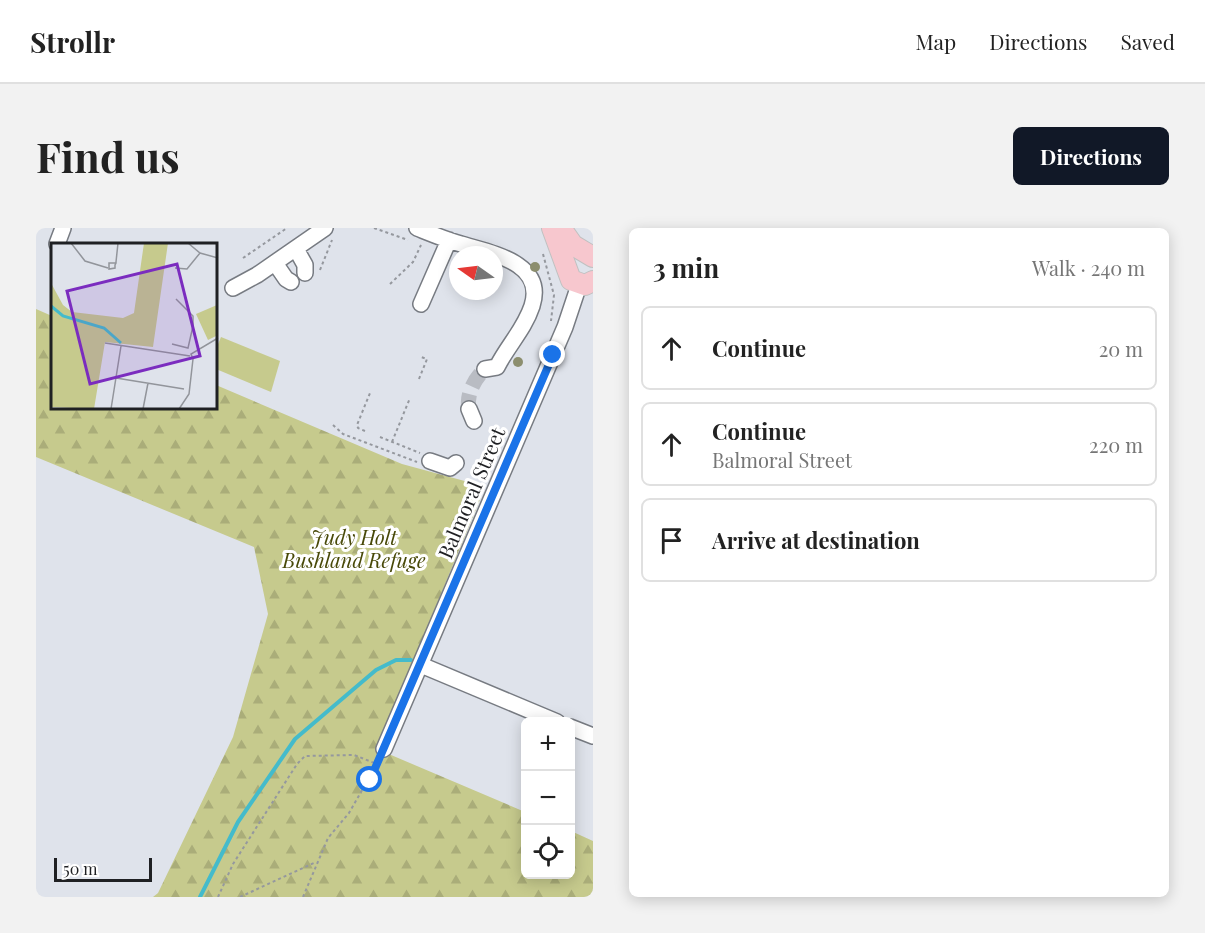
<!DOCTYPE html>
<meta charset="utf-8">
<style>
:root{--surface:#fff;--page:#f2f2f2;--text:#222;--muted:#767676;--line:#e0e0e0;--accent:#111827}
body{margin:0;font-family:"Playfair Display",serif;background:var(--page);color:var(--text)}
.controls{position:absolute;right:18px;bottom:18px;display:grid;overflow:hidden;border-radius:9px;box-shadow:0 3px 15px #0003}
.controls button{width:54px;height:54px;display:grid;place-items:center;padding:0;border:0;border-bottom:2px solid var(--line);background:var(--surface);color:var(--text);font:30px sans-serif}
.compass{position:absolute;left:413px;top:18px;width:54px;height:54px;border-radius:50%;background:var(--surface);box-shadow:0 3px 15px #0003;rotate:284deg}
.scale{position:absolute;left:18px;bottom:15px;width:98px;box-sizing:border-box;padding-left:6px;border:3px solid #1f2023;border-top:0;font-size:16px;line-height:21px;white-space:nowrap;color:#1f2023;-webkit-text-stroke:4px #fff;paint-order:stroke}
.stop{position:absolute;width:18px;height:18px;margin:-14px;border:4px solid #1a73e8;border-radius:50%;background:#fff}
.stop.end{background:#1a73e8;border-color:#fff;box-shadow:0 2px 6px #0008}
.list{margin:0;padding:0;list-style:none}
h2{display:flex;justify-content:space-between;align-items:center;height:78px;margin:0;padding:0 24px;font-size:26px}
h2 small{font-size:20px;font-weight:400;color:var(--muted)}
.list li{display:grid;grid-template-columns:39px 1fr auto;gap:18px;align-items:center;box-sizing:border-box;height:84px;margin:0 12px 12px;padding:0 12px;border:2px solid var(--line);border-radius:9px}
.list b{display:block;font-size:22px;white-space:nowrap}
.list p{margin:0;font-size:20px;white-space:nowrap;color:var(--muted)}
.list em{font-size:20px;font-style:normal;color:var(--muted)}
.icon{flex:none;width:33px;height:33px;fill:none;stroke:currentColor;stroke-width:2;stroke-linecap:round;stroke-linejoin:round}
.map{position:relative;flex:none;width:557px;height:669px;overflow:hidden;border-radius:9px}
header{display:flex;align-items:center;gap:36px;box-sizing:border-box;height:84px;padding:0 30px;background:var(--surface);border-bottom:2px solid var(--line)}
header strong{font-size:28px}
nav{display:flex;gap:33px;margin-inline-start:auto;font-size:21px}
.intro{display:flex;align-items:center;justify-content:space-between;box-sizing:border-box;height:144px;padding:0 36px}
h1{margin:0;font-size:42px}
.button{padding:15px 27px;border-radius:9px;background:var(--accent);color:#fff;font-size:21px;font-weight:700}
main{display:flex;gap:36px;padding:0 36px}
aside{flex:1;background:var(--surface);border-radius:9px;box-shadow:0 3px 15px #0003}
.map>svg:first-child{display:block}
</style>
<header>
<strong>Strollr</strong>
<nav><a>Map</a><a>Directions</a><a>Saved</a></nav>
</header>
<div class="intro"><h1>Find us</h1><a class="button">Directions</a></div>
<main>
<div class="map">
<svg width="557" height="669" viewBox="0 0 557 669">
<defs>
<pattern id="forest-firs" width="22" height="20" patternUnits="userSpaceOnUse" patternTransform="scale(1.5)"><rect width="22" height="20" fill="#c6ca8d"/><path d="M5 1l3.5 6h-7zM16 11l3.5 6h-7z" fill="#aaad79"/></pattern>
</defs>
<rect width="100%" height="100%" fill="#dfe3eb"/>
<path fill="#c6ca8d" d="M 185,109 L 244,133 L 235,164 L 180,141 L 180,121 Z"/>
<path fill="url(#forest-firs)" d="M 0,81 L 16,88 L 16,180 L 180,180 L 180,157 L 366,236 L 436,255 L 445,269 L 341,521 L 489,584 L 490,646 L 534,646 L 535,603 L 557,613 L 557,669 L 117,669 L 122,665 L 197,509 L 232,386 L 218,319 L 0,229 Z"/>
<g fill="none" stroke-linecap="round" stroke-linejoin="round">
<path stroke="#44bbcb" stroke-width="4" d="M 164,669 L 202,594 L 259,511 L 340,442 L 360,432 L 375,432"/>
<path stroke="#b9bcc3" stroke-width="15" stroke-dasharray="15 8" stroke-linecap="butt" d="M 433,181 C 430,167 438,151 449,141"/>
<defs>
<path id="minor" d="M 381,0 C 396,6 410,12 425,16 C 454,25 510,34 496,78 C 488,102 472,117 461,139 L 449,141
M 21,16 L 27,0
M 260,21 L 269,37 L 269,45
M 239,35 L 250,51 L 255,54
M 197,60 L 221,47 L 289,0
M 385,76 L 413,12
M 433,181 L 438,193
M 394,233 L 414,240 L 420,235
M 385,437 L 521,494
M 534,499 L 557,508
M 348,521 L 529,99 L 543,57"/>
<path id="major" d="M 516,0 L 535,52 L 549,57 L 557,53
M 525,0 L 537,17 L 557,29"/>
</defs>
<use href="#minor" stroke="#777b82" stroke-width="18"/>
<use href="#major" stroke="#c0c1c1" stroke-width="22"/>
<path stroke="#95989e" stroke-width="2" stroke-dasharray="3 3" stroke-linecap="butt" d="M 338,0 L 372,12
M 507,26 L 518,67 L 515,93
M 207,30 L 251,0
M 284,42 L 296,12
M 354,56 L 377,34 L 385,17
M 383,151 L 391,131 L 385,129
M 297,197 L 307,206 L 381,234
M 329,203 L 322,200 L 321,197 L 334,165
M 344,209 L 384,225
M 356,214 L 374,170
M 182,669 L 197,636 L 261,536 L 269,528 L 318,527 L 341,536
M 204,669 L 280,634
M 267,669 L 292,610 L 313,585 L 341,536"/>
<use href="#minor" stroke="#fff" stroke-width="15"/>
<use href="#major" stroke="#f7c7ce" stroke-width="20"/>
</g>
<g fill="#8c8e6e">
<circle cx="499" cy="39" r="5"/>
<circle cx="482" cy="134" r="5"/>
</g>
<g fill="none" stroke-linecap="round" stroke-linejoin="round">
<path stroke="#1a73e8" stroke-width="8" d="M 334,552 L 517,127"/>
</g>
<g text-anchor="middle" stroke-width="6" stroke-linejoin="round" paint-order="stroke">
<g font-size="20" fill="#1f2023" stroke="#fff">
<text transform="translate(436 265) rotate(-67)" y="7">Balmoral Street</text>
</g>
<g font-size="20" font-style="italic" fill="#484908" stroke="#fff">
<text x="318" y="317">Judy Holt<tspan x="318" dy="23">Bushland Refuge</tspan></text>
</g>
</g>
<g transform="translate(15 15)">
<rect width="166" height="166" fill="#dfe3eb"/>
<path d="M 166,62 L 165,93 L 157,97 L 145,71 Z" fill="#c6ca8d"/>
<path d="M 93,0 L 117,0 L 102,104 L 54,99 L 43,166 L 0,164 L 0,40 L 12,62 L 21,69 L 72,75 L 83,70 Z" fill="#c6ca8d"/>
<path fill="none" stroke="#44bbcb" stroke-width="3" d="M 0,63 L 12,73 L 53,85 L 70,100"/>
<path fill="none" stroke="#92959b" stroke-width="1.5" d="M 20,0 L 34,18 L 57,25M 137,0 L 149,10 L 167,15M 65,20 L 58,20 L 58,26 L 64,25 L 64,22 L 65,20 L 65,19 L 67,0M 124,25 L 136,26 L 149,10M 54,100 L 139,113M 121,101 L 137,105 L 142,83 L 142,73 L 125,56M 142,116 L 140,111 L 167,95M 65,135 L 133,146M 60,166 L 70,103M 92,166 L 97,140M 128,166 L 138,151 L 142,116"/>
<path fill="#7b2cbf" fill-opacity="0.15" stroke="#7b2cbf" stroke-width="3" d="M 126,21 L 149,113 L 39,141 L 16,48 Z"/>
<rect width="166" height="166" fill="none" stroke="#1f2023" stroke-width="3"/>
</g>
</svg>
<div class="controls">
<button>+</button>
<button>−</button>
<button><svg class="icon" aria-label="locate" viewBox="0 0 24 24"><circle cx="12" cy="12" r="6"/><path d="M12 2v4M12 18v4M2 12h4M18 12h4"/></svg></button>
</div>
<svg class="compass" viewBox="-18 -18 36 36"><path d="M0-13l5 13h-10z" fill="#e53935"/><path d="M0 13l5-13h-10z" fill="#767676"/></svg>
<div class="scale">50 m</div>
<div class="stop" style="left:334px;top:552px"></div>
<div class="stop end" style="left:517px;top:127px"></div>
</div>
<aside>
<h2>3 min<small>Walk · 240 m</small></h2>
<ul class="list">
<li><svg class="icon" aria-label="ahead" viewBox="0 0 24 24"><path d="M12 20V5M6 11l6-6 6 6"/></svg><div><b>Continue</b></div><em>20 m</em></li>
<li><svg class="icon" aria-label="ahead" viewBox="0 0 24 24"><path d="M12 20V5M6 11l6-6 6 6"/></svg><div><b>Continue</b><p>Balmoral Street</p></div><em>220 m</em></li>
<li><svg class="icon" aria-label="arrive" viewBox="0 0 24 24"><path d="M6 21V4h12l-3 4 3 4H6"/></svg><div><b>Arrive at destination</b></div></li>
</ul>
</aside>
</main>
